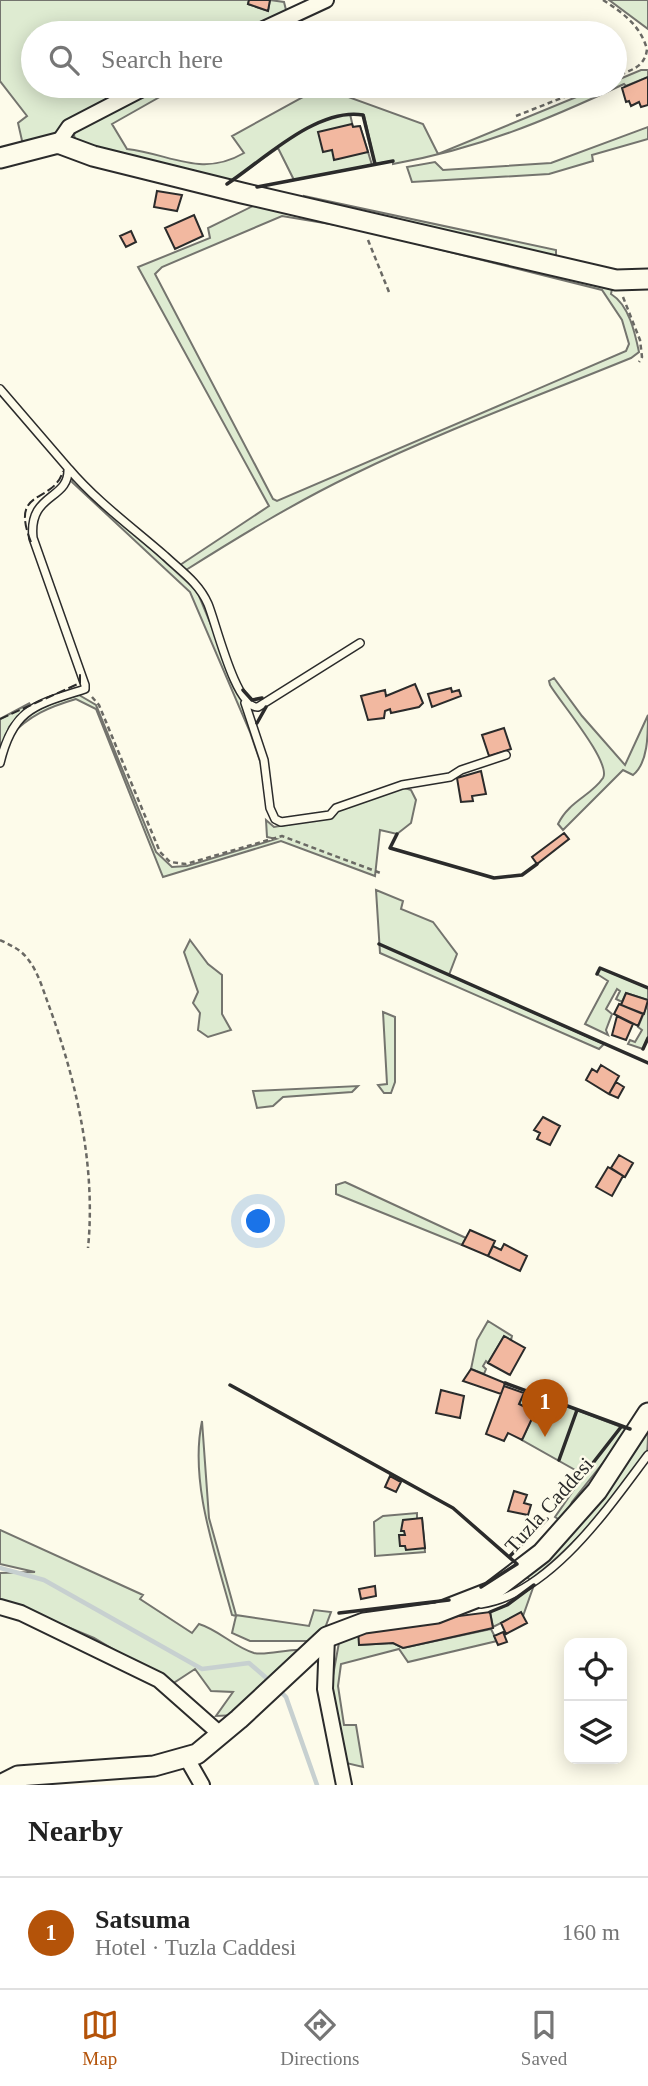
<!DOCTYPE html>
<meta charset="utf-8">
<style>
:root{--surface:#fff;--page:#f2f2f2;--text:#222;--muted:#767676;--line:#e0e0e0;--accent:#b45309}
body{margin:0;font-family:"Times New Roman",serif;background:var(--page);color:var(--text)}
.controls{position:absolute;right:21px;bottom:21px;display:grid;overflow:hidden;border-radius:14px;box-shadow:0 4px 18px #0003}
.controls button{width:63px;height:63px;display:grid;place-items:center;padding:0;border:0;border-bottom:2px solid var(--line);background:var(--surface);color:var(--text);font:35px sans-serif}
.you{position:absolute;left:259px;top:1222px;width:24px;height:24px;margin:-18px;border:5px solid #fff;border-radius:50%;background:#1a73e8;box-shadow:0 0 0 10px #1a73e833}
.badge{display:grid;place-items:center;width:46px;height:46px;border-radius:50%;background:var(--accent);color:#fff;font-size:23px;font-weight:700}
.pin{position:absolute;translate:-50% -58px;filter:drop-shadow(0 2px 4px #0008)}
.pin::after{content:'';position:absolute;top:37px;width:24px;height:21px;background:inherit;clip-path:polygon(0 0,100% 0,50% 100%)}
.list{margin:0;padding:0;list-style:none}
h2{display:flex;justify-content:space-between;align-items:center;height:91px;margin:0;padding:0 28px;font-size:30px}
h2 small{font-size:23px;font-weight:400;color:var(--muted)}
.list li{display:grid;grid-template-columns:46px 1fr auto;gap:21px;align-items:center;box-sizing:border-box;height:112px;padding:0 28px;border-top:2px solid var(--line)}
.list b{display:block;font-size:26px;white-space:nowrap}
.list p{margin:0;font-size:23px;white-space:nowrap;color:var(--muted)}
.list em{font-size:23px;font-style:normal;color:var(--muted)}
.icon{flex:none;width:38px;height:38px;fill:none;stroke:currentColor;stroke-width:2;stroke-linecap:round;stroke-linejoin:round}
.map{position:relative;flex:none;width:648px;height:1785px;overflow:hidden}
.search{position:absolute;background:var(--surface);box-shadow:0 4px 18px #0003;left:21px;right:21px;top:21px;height:77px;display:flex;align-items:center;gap:18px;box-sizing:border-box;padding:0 24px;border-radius:38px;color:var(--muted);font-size:26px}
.sheet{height:203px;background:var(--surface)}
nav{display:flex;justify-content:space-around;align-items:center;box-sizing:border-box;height:98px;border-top:2px solid var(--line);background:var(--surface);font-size:19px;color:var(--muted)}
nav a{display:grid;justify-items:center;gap:4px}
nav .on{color:var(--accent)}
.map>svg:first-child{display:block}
</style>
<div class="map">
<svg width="648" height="1785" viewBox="0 0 648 1785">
<rect width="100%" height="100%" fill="#fdfbea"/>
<path fill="#deebd1" stroke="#74746e" stroke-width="2" d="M 0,0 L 249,0 L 248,4 L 268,11 L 270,0 L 284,2 L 286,10 L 245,33 L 33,33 L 33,86 L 135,86 L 57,133 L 23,145 L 18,123 L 27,116 L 0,81 Z
M 609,0 L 648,0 L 648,29 Z
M 641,70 L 648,70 L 648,77 L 626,86 L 624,84 C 547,120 478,149 393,164 L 393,161 L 375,164 L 364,115 L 350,114 L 353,127 L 360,126 L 372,165 L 294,180 L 278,148 L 227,184 L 76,143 L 74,135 L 76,130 L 162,86 L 179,86 L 112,124 L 127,149 C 171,154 201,178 244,153 L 232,136 L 321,87 L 423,124 L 438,154 L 603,86 L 615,86 L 615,81 Z
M 648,127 L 648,139 L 592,155 L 593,161 L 549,174 L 412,182 L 407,167 L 435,162 L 443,170 L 551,163 Z
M 304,196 L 556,250 L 556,260 L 304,201 Z
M 257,204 L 354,228 L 282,216 L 162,267 L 155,274 L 273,499 L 277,501 L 626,351 L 629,344 L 622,320 L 602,290 L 378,234 L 613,284 L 611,294 C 629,305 635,333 639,352 L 631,358 C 538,396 442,431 352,475 C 294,503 240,536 186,570 L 180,565 L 269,506 L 138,267 L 210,238 L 208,228 Z
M 74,478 L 197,591 L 253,726 L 263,770 L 250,732 L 190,592 L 72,482 Z
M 554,678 L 582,716 L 625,765 L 648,715 C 648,735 648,763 633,775 L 623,770 L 563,830 L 558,824 C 569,801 591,796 603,778 C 612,763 560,702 550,685 L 549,681 Z
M 79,695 L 96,705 L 156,852 L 172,867 L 187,866 L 276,839 L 267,837 L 266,820 L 274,827 L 333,817 L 337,810 L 402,787 L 411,790 L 416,800 L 411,823 L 397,834 L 380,830 L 375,876 L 281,841 L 163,877 L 96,709 L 76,699 C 49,707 30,715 10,736 C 29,710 49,703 79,695 Z
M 30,703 L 9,727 L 0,754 L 0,719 Z
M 376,890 L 403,901 L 401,909 L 433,922 L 457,954 L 449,975 L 604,1044 L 599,1049 L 380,953 Z
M 190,940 L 208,964 L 222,975 L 222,1014 L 231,1030 L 208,1037 L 198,1030 L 200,1013 L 193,1003 L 198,992 L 184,952 Z
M 600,968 L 648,988 L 648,1000 L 626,993 L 622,1002 L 616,999 L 620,991 L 617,989 L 606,1009 L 612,1014 L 606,1030 L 608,1035 L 585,1024 L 608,981 L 597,974 Z
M 648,1003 L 648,1038 L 643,1049 L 628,1044 L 630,1040 L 635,1042 L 642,1030 L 638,1027 Z
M 383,1012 L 395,1017 L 395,1082 L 391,1093 L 384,1093 L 378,1085 L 387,1084 Z
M 358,1086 L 352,1092 L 283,1097 L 273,1106 L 257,1108 L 253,1091 Z
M 345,1182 L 466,1238 L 462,1245 L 336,1194 L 336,1185 Z
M 488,1321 L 512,1336 L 511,1340 L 504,1336 L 488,1363 L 486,1361 L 483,1366 L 486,1369 L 484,1374 L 471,1369 L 477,1340 Z
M 525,1390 L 629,1430 L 572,1502 L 563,1522 L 555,1517 L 584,1475 L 522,1440 L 535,1412 L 519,1404 Z
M 202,1421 L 209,1518 L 236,1615 L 309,1626 L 314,1610 L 331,1612 L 325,1628 L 315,1641 L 250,1641 L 232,1633 L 236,1616 L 232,1615 C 216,1555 189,1483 202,1421 Z
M 648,1430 C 648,1437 648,1446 647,1452 C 632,1486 561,1557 530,1580 L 526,1576 Z
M 417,1513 L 417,1519 L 422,1518 L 425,1552 L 375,1556 L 374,1522 L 383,1516 Z
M 0,1530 L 143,1595 L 140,1599 L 192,1633 L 199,1624 C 219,1630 234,1647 254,1653 C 267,1656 289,1648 305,1650 L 237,1715 L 216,1716 L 233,1692 L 211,1691 L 195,1669 L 172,1684 L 94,1638 L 0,1599 L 0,1573 L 35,1572 L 0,1564 Z
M 534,1585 L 523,1616 L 521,1613 L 493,1627 L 490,1612 L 507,1605 Z
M 358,1629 L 360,1645 L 393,1643 L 403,1648 L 491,1629 L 497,1641 L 408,1662 L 399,1649 L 341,1664 L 338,1686 L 344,1725 L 356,1725 L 363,1767 L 346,1763 L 330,1692 L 340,1637 Z"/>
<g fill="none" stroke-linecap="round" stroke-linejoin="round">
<path stroke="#c7d0d0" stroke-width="4.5" d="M 0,1568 L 44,1580 L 202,1669 L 249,1663 L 271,1682
M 277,1688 L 286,1697 L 317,1785"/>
</g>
<path fill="#f2b8a0" stroke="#2b2b2b" stroke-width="2" d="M 249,0 L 270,0 L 268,11 L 248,4 Z
M 648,77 L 648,105 L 641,107 L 639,102 L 631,106 L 629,101 L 626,102 L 622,88 Z
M 352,124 L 353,127 L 360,126 L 368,152 L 334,160 L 332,150 L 323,152 L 318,132 Z
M 157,191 L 182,195 L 177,211 L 154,207 Z
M 194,215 L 203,236 L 175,249 L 165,228 Z
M 131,231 L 136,242 L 126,247 L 120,236 Z
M 415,684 L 423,703 L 419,707 L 391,713 L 390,709 L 385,711 L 384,718 L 368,720 L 361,696 L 385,690 L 386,696 Z
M 451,688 L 452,692 L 459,690 L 461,696 L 432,707 L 428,694 Z
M 504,728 L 511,749 L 489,756 L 482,735 Z
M 481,771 L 486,794 L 472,796 L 473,801 L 461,802 L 457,778 Z
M 564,833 L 569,839 L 537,864 L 532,857 Z
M 626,993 L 648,1000 L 644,1014 L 621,1005 Z
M 619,1004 L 643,1014 L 638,1026 L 614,1014 Z
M 617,1016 L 633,1024 L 626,1040 L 612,1035 Z
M 601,1065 L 619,1076 L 609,1094 L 586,1080 L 592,1069 L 597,1072 Z
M 616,1082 L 624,1087 L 618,1098 L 609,1094 Z
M 543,1117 L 560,1126 L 550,1145 L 537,1139 L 540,1133 L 534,1130 Z
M 619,1155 L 633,1163 L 625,1177 L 611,1168 Z
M 608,1167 L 623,1176 L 612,1196 L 596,1187 Z
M 470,1230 L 495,1241 L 488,1256 L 462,1245 Z
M 504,1244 L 527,1256 L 520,1271 L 488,1256 L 493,1246 L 501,1250 Z
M 504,1336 L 525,1348 L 510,1375 L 488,1363 Z
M 471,1369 L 505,1383 L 501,1394 L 463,1381 Z
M 504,1386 L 524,1393 L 519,1404 L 535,1412 L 522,1440 L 508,1433 L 504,1441 L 486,1434 Z
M 441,1390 L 464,1396 L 460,1418 L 436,1413 Z
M 390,1476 L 401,1482 L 396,1492 L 385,1487 Z
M 514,1491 L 527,1495 L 524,1503 L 531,1505 L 528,1515 L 508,1511 Z
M 422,1518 L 425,1548 L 406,1550 L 405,1546 L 400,1546 L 399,1535 L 405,1535 L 404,1531 L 401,1531 L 403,1520 Z
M 375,1586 L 376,1596 L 361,1599 L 359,1589 Z
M 490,1612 L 493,1628 L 403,1648 L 393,1643 L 359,1645 L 358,1629 Z
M 521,1612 L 527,1623 L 506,1634 L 501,1623 Z
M 503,1632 L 507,1642 L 498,1645 L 494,1636 Z"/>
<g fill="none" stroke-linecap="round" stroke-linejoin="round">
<defs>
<path id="lane" d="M 0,389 L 68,468 C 70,501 28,492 33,538 L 85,685 L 85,689 C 35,705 13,708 0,763
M 69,469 C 96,501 133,528 165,556 C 181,571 199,583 208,604 C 216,623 236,709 258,707 L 360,643
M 245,703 L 264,760 L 270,808 L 275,819 L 281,822 L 330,815 L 336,808 L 402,785 L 450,777 L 461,770 L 506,755
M 481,1604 C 550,1594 608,1508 648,1455"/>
<path id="street" d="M 255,33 L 326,0
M 58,143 L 69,127 L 148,86
M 0,1607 L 21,1613 L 159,1680 L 219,1733
M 327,1637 L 325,1689 L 344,1785
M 186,1757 L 202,1785"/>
<path id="secondary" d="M 0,158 L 58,143 L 93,156 L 242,193 L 616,280 L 648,279
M 0,1785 L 18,1776 L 154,1766 L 197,1754 L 239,1719 L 327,1637 L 364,1623 L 437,1613 L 491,1592 L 542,1553 L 597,1491 L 648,1413"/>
</defs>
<use href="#lane" stroke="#2b2b2b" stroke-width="10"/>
<use href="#street" stroke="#2b2b2b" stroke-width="18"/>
<use href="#secondary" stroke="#2b2b2b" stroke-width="23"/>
<path stroke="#6a6964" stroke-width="2.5" stroke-dasharray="5 3.5" stroke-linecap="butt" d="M 603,0 C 623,13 640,25 647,49 C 645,68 630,70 615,77
M 516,116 L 592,86
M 368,240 L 389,292
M 623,297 L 640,340 L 642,357 L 639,362
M 92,697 L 99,705 L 160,852 L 170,862 L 186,864 L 282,836 L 383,874
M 0,940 C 10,945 20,949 27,958 C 38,971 43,990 49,1006 C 77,1082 96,1168 88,1248"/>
<use href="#lane" stroke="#fdfbea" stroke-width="7"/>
<use href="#street" stroke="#fdfbea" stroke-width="14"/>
<use href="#secondary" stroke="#fdfbea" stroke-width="19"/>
<path stroke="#2b2b2b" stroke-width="2" stroke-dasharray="9 3.5" stroke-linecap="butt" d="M 31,542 C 9,487 53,505 63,471
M 0,719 L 80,683 L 80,673"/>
<path stroke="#2b2b2b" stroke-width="3.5" d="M 227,184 C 262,161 317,107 363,115 L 375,164
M 257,187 L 393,161
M 243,690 L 252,700 L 262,698
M 257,723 L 266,707
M 397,834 L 390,848 L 494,878 L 522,875 L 537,864
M 379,944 L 648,1063
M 597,974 L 600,968 L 648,988
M 643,1049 L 648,1038
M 505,1383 L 630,1429
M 230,1385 L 453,1508 L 517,1564 L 481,1587
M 559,1460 L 577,1410
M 568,1495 L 621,1427
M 510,1556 L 547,1519
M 490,1612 L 507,1605 L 534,1585
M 339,1613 L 449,1600"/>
</g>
<g text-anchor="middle" stroke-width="5" stroke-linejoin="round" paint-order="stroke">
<g font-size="21" fill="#2b2b2b" stroke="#fdfbea">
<text transform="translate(549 1505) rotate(-48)" y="7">Tuzla Caddesi</text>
</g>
</g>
</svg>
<div class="controls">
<button><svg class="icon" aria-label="locate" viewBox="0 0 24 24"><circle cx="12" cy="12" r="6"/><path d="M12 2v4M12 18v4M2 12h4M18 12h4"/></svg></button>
<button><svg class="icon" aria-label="layers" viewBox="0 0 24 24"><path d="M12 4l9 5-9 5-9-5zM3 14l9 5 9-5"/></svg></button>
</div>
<div class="you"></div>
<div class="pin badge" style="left:545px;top:1437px">1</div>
<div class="search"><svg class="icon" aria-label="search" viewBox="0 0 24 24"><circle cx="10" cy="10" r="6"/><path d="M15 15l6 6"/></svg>Search here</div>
</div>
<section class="sheet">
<h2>Nearby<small></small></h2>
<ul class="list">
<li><span class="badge">1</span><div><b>Satsuma</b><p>Hotel · Tuzla Caddesi</p></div><em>160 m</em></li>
</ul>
</section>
<nav>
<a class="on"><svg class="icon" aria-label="map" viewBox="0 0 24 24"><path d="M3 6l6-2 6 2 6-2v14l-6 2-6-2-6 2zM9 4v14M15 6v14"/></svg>Map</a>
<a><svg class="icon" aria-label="directions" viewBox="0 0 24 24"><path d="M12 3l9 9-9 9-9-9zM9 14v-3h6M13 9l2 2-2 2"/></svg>Directions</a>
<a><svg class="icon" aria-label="saved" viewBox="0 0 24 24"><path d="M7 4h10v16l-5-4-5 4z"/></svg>Saved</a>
</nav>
